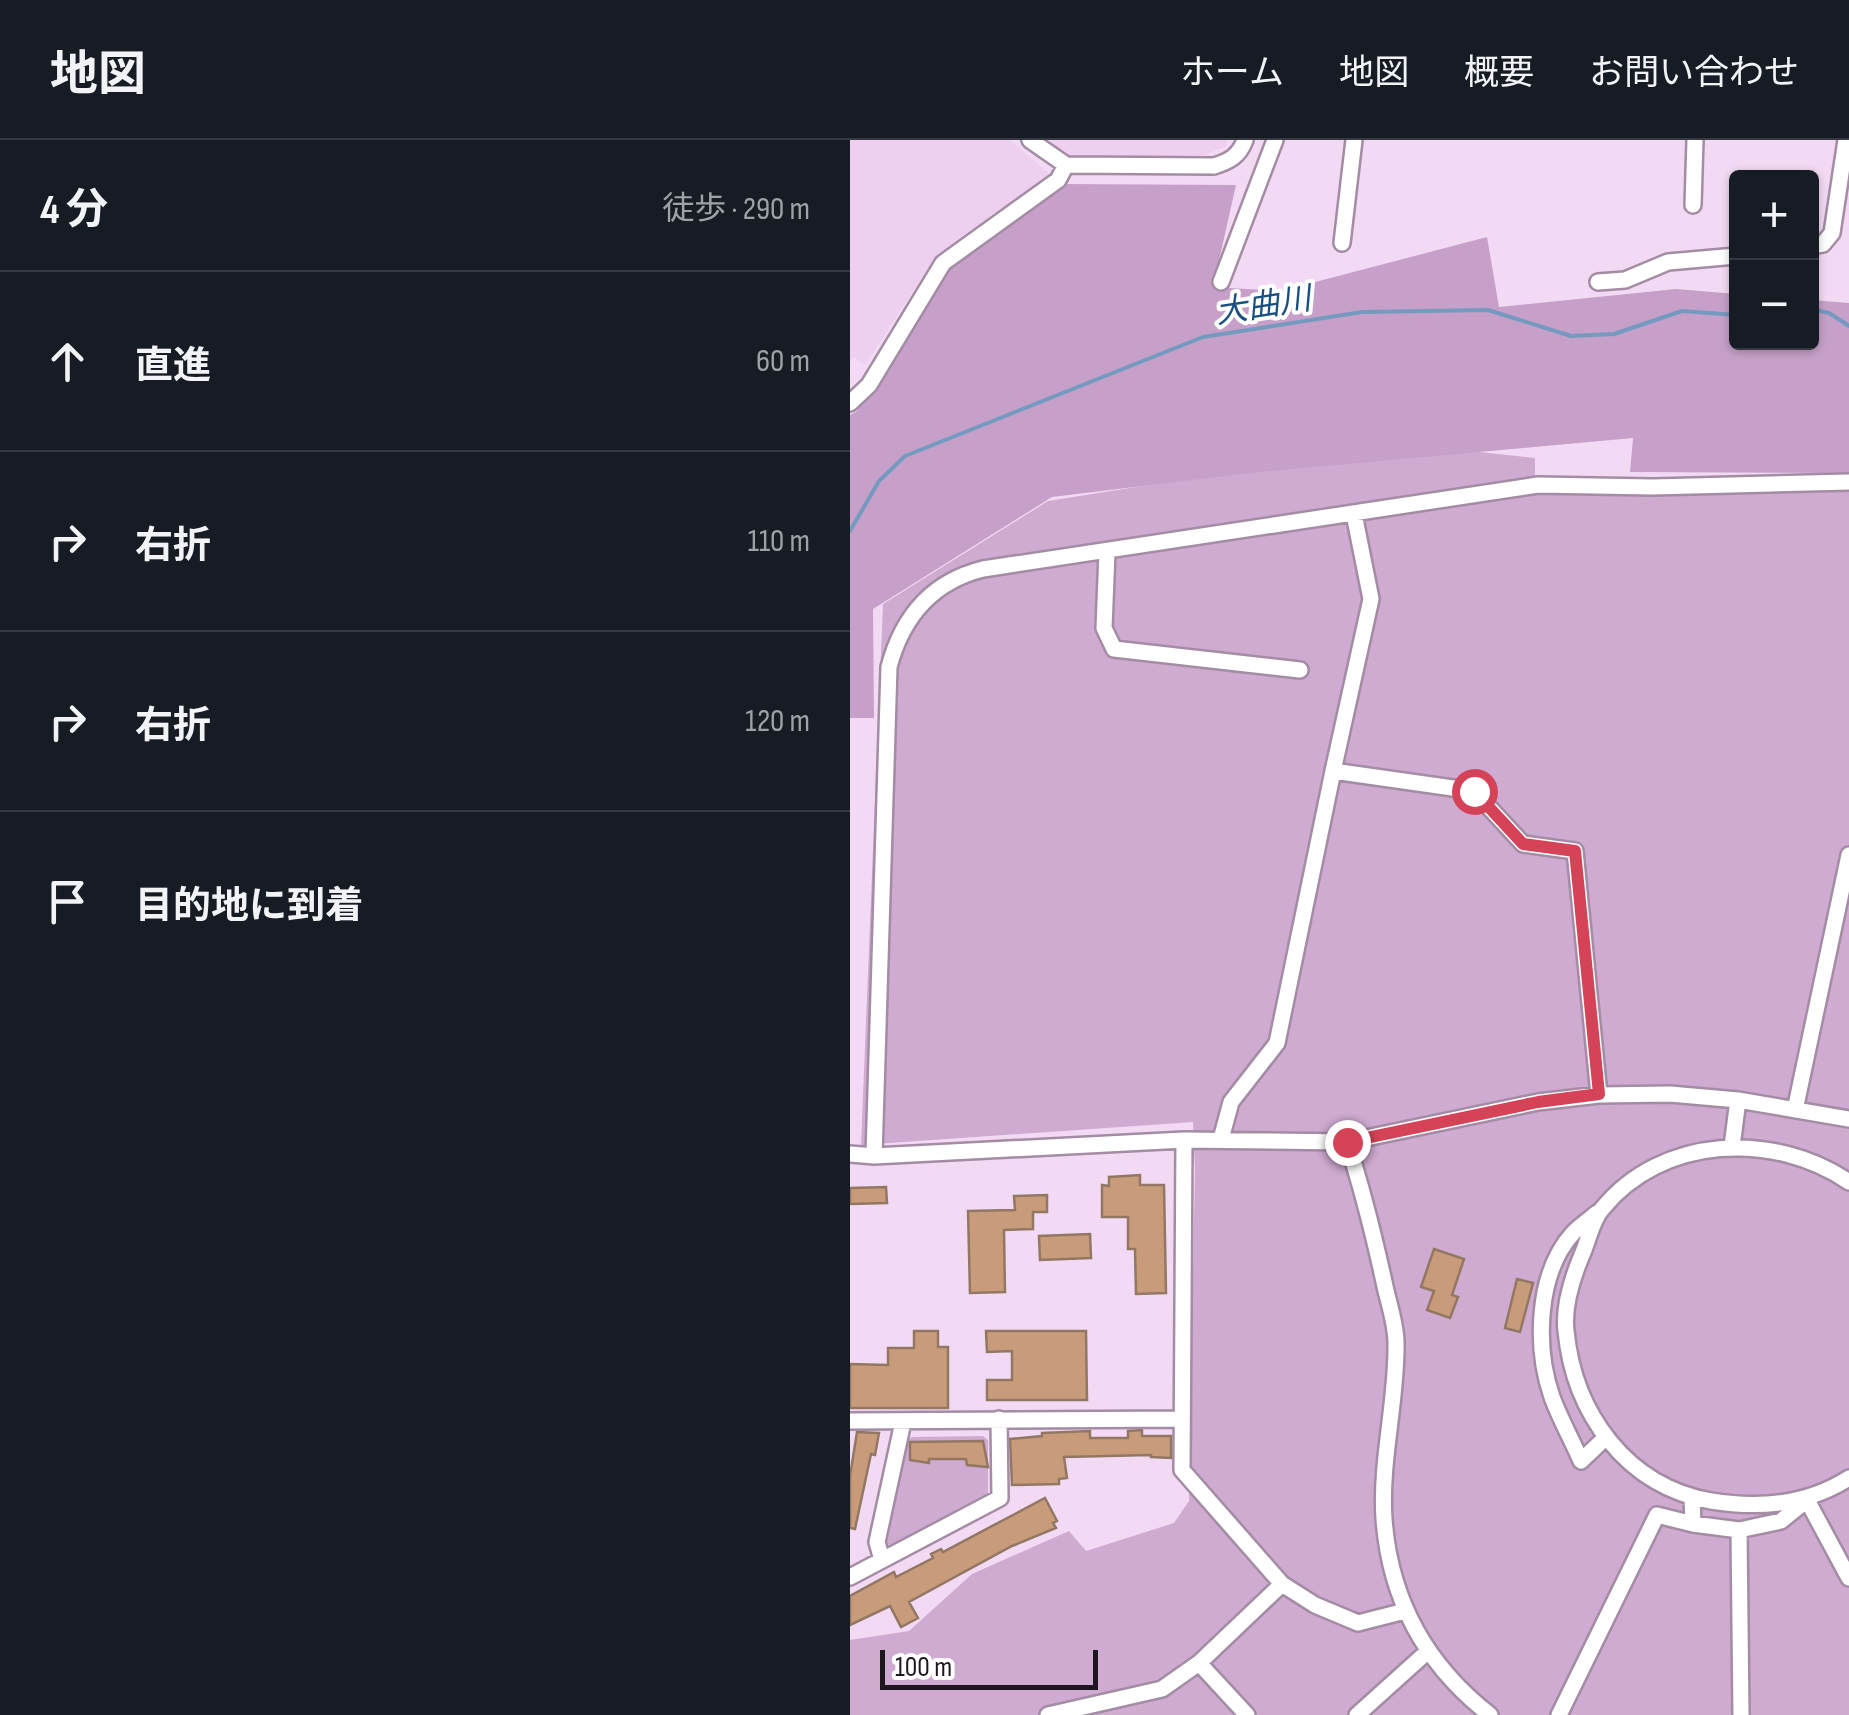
<!DOCTYPE html>
<html lang="ja">
<meta charset="utf-8">
<style>
:root{--surface:#171b24;--page:#20242c;--text:#f1f3f6;--muted:#9ea1a6;--line:#363941}
body{margin:0;font-family:"Sofia Sans Condensed","Noto Sans JP",sans-serif;background:var(--page);color:var(--text)}
.controls{position:absolute;right:30px;top:30px;display:grid;overflow:hidden;border-radius:10px;box-shadow:0 2px 8px #0004}
.controls button{width:90px;height:90px;display:grid;place-items:center;padding:0;border:0;border-bottom:2px solid var(--line);background:var(--surface);color:var(--text);font:50px sans-serif}
.scale{position:absolute;left:30px;bottom:25px;width:218px;box-sizing:border-box;padding-left:10px;border:5px solid #1e161f;border-top:0;font-size:28px;line-height:35px;white-space:nowrap;color:#1e161f;-webkit-text-stroke:8px #fff;paint-order:stroke}
.stop{position:absolute;width:30px;height:30px;margin:-22px;border:8px solid #d44357;border-radius:50%;background:#fff}
.stop.end{background:#d44357;border-color:#fff;box-shadow:0 2px 10px #0008}
.list{margin:0;padding:0;list-style:none}
h2{display:flex;justify-content:space-between;align-items:center;height:130px;margin:0;padding:0 40px;font-size:42px}
h2 small{font-size:32px;font-weight:400;color:var(--muted)}
.list li{display:grid;grid-template-columns:65px 1fr auto;gap:30px;align-items:center;box-sizing:border-box;height:180px;padding:0 40px;border-top:2px solid var(--line)}
.list b{display:block;font-size:38px;white-space:nowrap}
.list em{font-size:32px;font-style:normal;color:var(--muted)}
.icon{flex:none;width:55px;height:55px;fill:none;stroke:currentColor;stroke-width:2;stroke-linecap:round;stroke-linejoin:round}
.map{position:relative;flex:none;width:999px;height:1575px;overflow:hidden}
header{display:flex;align-items:center;gap:60px;box-sizing:border-box;height:140px;padding:0 50px;background:var(--surface);border-bottom:2px solid var(--line)}
header strong{font-size:48px}
nav{display:flex;gap:55px;margin-inline-start:auto;font-size:35px}
main{display:flex}
aside{flex:1;background:var(--surface)}
.map>svg:first-child{display:block}
</style>
<header>
<strong>地図</strong>
<nav><a>ホーム</a><a>地図</a><a>概要</a><a>お問い合わせ</a></nav>
</header>
<main>
<aside>
<h2>4 分<small>徒歩 · 290 m</small></h2>
<ul class="list">
<li><svg class="icon" aria-label="ahead" viewBox="0 0 24 24"><path d="M12 20V5M6 11l6-6 6 6"/></svg><div><b>直進</b></div><em>60 m</em></li>
<li><svg class="icon" aria-label="right" viewBox="0 0 24 24"><path d="M7 20v-9h11M14 6l5 5-5 5"/></svg><div><b>右折</b></div><em>110 m</em></li>
<li><svg class="icon" aria-label="right" viewBox="0 0 24 24"><path d="M7 20v-9h11M14 6l5 5-5 5"/></svg><div><b>右折</b></div><em>120 m</em></li>
<li><svg class="icon" aria-label="arrive" viewBox="0 0 24 24"><path d="M6 21V4h12l-3 4 3 4H6"/></svg><div><b>目的地に到着</b></div></li>
</ul>
</aside>
<div class="map">
<svg width="999" height="1575" viewBox="0 0 999 1575">
<rect width="100%" height="100%" fill="#f3daf4"/>
<path fill="#eecff0" d="M 0,0 L 160,0 L 202,36 L 140,76 L 84,119 L 15,225 L 4,217 L 0,221 Z
M 199,0 L 378,0 L 375,7 L 354,15 L 219,18 Z"/>
<path fill="#cfaad1" d="M 601,309 L 685,318 L 685,343 L 999,338 L 999,1575 L 0,1575 L 0,1500 L 59,1491 L 122,1434 L 219,1391 L 236,1411 L 324,1383 L 339,1361 L 345,1029 L 343,982 L 11,1005 L 33,464 L 198,361 L 361,335 Z
M 133,1296 L 138,1300 L 138,1355 L 135,1360 L 42,1407 L 34,1401 L 55,1302 L 62,1297 Z"/>
<path fill="#c6a0c8" d="M 215,44 L 386,45 L 363,147 L 431,151 L 637,97 L 649,167 L 826,149 L 886,154 L 886,202 L 962,202 L 962,160 L 999,163 L 999,333 L 780,332 L 783,298 L 408,332 L 202,357 L 23,469 L 24,578 L 0,578 L 0,275 L 7,271 L 101,128 Z"/>
<g fill="none" stroke-linecap="round" stroke-linejoin="round">
<path stroke="#759ac0" stroke-width="4" d="M 962,169 L 979,173 L 999,186
M 0,391 L 29,341 L 55,316 L 353,197 L 512,172 L 638,170 L 721,196 L 764,194 L 832,171 L 886,175"/>
</g>
<path fill="#c89c7a" stroke="#927763" stroke-width="2.5" d="M 290,1035 L 290,1045 L 314,1045 L 316,1153 L 286,1154 L 285,1109 L 278,1109 L 278,1077 L 252,1077 L 252,1045 L 259,1046 L 259,1037 Z
M 36,1047 L 37,1063 L 0,1064 L 0,1048 Z
M 197,1055 L 197,1072 L 183,1072 L 183,1089 L 154,1090 L 155,1152 L 120,1153 L 118,1071 L 165,1070 L 164,1056 Z
M 240,1094 L 241,1118 L 190,1120 L 189,1096 Z
M 584,1109 L 614,1119 L 602,1155 L 608,1157 L 600,1178 L 577,1170 L 584,1151 L 571,1147 Z
M 667,1139 L 683,1143 L 670,1192 L 655,1188 Z
M 64,1191 L 88,1191 L 88,1207 L 98,1207 L 98,1268 L 0,1268 L 0,1224 L 38,1225 L 38,1208 L 64,1208 Z
M 136,1191 L 236,1191 L 237,1260 L 137,1260 L 137,1240 L 162,1240 L 162,1211 L 137,1212 Z
M 292,1290 L 292,1296 L 321,1296 L 321,1318 L 301,1317 L 301,1315 L 214,1317 L 217,1338 L 209,1339 L 209,1344 L 162,1345 L 160,1299 L 192,1296 L 192,1293 L 240,1291 L 240,1298 L 278,1298 L 278,1291 Z
M 7,1292 L 29,1293 L 25,1315 L 21,1314 L 5,1389 L 0,1388 L 0,1336 Z
M 133,1301 L 138,1327 L 117,1325 L 116,1319 L 79,1319 L 79,1323 L 60,1320 L 60,1302 Z
M 195,1358 L 207,1381 L 203,1383 L 206,1388 L 162,1406 L 59,1462 L 68,1478 L 51,1487 L 40,1466 L 0,1485 L 0,1456 L 44,1432 L 46,1437 L 83,1418 L 81,1414 L 91,1409 L 93,1412 Z"/>
<g fill="none" stroke-linecap="round" stroke-linejoin="round">
<defs>
<path id="minor" d="M 180,0 L 216,25 L 364,26 C 380,21 389,16 395,0
M 843,65 L 845,0
M 492,103 L 504,0
M 962,106 L 973,104 L 982,93 L 996,0
M 371,142 L 425,0
M 748,142 L 775,140 L 818,122 L 886,116
M 0,263 L 19,245 L 93,123 L 208,40 L 216,25
M 257,412 L 254,488 L 264,509 L 450,530
M 483,631 L 521,459 L 504,374
M 945,970 L 999,715
M 371,999 L 381,962 L 427,903 L 483,631 L 624,651 L 673,704 L 725,711 L 749,955
M 334,1000 L 332,1330 L 432,1444 L 465,1465 L 508,1483 L 555,1471
M 497,1002 C 513,1051 525,1100 536,1151 C 540,1167 546,1186 546,1203 C 547,1261 530,1321 534,1379 C 540,1461 576,1525 640,1575
M 882,1006 L 888,960
M 0,1014 L 24,1016 L 334,1000 L 497,1002 L 688,962 L 749,955 L 820,954 L 888,960 L 999,979
M 24,1016 L 39,527 C 52,478 81,442 133,429 L 688,345 L 803,347 L 999,342
M 999,1042 C 924,991 812,995 752,1069 C 743,1079 739,1097 734,1110 C 724,1133 713,1166 716,1191 C 724,1273 776,1346 861,1361 C 910,1369 957,1365 999,1338
M 747,1073 C 739,1080 730,1086 723,1093 C 686,1134 685,1208 702,1257 C 710,1279 722,1300 731,1321 L 755,1298
M 0,1281 L 332,1279
M 843,1384 L 889,1390 L 931,1381 L 957,1360 L 999,1438
M 889,1390 L 891,1575
M 32,1420 L 27,1402 L 53,1282
M 0,1437 L 150,1358 L 149,1279
M 349,1523 L 397,1575
M 198,1575 L 312,1549 L 349,1523 L 432,1444
M 507,1575 L 577,1512
M 709,1575 L 807,1375 L 843,1384 L 842,1357"/>
</defs>
<use href="#minor" stroke="#a38ca4" stroke-width="20"/>
<use href="#minor" stroke="#fff" stroke-width="15"/>
</g>
<g fill="none" stroke-linecap="round" stroke-linejoin="round">
<path stroke="#d44357" stroke-width="12" d="M 497,1002 L 688,962 L 749,954 L 725,711 L 673,704 L 624,651"/>
</g>
<g text-anchor="middle" stroke-width="8" stroke-linejoin="round" paint-order="stroke">
<g font-size="32" font-style="italic" fill="#194f81" stroke="#fff">
<text transform="translate(413 165) rotate(-9)" y="11">大曲川</text>
</g>
</g>
</svg>
<div class="controls">
<button>+</button>
<button>−</button>
</div>
<div class="scale">100 m</div>
<div class="stop" style="left:624px;top:651px"></div>
<div class="stop end" style="left:497px;top:1002px"></div>
</div>
</main>
